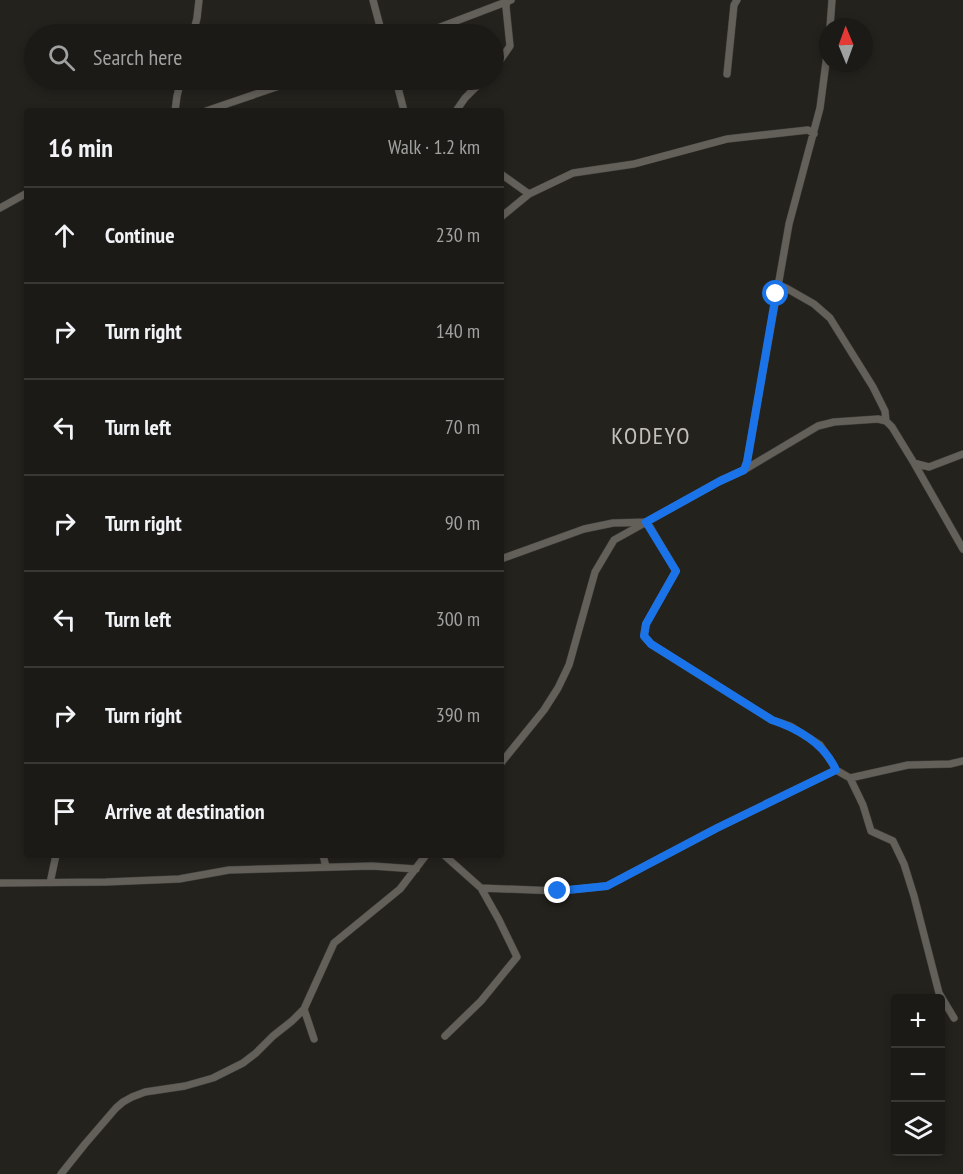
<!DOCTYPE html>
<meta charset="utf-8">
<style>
:root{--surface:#1b1a16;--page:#282723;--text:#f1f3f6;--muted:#a0a1a1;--line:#393835}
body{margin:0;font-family:"PT Sans Narrow",sans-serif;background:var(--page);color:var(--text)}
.controls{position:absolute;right:18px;bottom:18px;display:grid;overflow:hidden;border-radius:6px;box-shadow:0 3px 9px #0003}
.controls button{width:54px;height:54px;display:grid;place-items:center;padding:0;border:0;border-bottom:2px solid var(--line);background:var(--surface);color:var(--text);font:30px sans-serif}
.compass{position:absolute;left:819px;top:18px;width:54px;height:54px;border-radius:50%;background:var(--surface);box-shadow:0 3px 9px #0003;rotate:359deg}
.stop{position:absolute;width:18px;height:18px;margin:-14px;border:4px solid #1a73e8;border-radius:50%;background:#fff}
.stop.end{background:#1a73e8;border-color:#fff;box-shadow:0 2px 6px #0008}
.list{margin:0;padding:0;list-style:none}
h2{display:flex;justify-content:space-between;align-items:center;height:78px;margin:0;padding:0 24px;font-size:26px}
h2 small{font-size:20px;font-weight:400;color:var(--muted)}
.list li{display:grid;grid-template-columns:39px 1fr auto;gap:18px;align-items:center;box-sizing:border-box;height:96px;padding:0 24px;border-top:2px solid var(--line)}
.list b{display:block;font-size:22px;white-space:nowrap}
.list em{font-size:20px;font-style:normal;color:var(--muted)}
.icon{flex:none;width:33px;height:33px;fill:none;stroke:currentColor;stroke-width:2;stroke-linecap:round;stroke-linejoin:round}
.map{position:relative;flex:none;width:963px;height:1174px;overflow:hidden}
.search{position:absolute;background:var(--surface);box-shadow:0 3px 9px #0003;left:24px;top:24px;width:480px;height:66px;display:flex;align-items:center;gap:15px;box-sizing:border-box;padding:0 21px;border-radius:33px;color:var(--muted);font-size:22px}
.panel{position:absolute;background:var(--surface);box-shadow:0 3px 9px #0003;left:24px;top:108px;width:480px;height:750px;border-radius:6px}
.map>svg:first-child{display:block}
</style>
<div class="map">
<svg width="963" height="1174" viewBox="0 0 963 1174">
<rect width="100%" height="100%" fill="#24221d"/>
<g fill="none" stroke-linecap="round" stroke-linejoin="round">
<defs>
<path id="minor" d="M 373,0 L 382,34
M 830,27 L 832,0
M 193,34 L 197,18 L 199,0
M 422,34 L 511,0
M 494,69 L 510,46 L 506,7 L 507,1
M 727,74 L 734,5 L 737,0
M 396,80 L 404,111
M 175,111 L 177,96 L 181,80
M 206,111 L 297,80
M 456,111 L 465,98 L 483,80
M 501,174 L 529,194
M 0,208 L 27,193
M 501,217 L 529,194 L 573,173 L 634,164 L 727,139 L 808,130 L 814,134
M 776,290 L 781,286 L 786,288 L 814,304 L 830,318 L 873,387 L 885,411 L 886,421
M 914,463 L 963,549
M 744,470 L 747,462 L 789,224 L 820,108 L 828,47
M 501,559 L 584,529 L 613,523 L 647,522 L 676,571 L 646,624 L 644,636 L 651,644 L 772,720 L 790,726 L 820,745 L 833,764 L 836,770 L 850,778 L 863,805 L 871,831 L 893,841 L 904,864 L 914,896 L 939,993 L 954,1018
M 501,763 L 544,710 L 558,688 L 569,665 L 595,572 L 614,540 L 720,481 L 744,470 L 818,426 L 834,422 L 878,419 L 886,421 L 892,427 L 914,463 L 929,467 L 963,454
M 850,778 L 908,765 L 950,764 L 963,761
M 323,855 L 326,867
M 444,855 L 481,888 L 499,920 L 517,957 L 481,1001 L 445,1036
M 0,883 L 106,882 L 179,879 L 229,870 L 372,866 L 416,869
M 50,883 L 56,855
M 481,888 L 558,891 L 607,886 L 717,828 L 836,770
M 304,1009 L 314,1039
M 61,1174 L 85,1144 L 116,1108 L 123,1102 L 132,1097 L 145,1092 L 185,1086 L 213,1078 L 243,1063 L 256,1053 L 273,1036 L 292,1021 L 304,1009 L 334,943 L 400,889 L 426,855"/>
</defs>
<use href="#minor" stroke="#41403c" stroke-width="8"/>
<use href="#minor" stroke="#63605a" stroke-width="7"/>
</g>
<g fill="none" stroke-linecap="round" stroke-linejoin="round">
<path stroke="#1a73e8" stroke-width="8" d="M 558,891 L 607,886 L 717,828 L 836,770 C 824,743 799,729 772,720 L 651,644 L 644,636 L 646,624 L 676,571 L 646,522 L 720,481 L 744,470 L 747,462 L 776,294"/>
</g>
<g text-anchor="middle" stroke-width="6" stroke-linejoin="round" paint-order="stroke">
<g font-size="24" letter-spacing="1.5" fill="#c3c0ba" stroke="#24221d">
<text x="651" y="444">KODEYO</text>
</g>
</g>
</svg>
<div class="controls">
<button>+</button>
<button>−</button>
<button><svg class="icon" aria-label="layers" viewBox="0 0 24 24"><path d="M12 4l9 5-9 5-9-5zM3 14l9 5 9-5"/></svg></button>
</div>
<svg class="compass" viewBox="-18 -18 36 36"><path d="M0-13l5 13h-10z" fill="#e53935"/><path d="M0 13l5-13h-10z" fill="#a0a1a1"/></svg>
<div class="stop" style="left:776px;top:294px"></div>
<div class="stop end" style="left:558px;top:891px"></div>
<div class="search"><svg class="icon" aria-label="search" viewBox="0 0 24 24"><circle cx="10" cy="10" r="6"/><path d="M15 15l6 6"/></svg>Search here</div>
<section class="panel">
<h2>16 min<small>Walk · 1.2 km</small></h2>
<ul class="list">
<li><svg class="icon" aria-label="ahead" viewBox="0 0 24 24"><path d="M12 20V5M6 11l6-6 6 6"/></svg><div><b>Continue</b></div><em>230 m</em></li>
<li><svg class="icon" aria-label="right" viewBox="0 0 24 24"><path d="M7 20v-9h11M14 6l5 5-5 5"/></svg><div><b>Turn right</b></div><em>140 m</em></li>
<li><svg class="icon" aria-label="left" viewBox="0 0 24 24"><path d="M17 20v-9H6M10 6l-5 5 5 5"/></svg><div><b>Turn left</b></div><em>70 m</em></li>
<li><svg class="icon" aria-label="right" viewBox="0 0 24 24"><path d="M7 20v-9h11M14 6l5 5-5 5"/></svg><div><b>Turn right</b></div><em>90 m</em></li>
<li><svg class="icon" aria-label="left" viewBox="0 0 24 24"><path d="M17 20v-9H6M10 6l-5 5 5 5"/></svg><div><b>Turn left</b></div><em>300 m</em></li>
<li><svg class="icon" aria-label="right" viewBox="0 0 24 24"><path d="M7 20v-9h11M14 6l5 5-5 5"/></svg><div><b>Turn right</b></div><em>390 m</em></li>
<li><svg class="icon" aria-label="arrive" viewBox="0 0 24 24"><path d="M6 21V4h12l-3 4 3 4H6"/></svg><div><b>Arrive at destination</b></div></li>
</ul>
</section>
</div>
